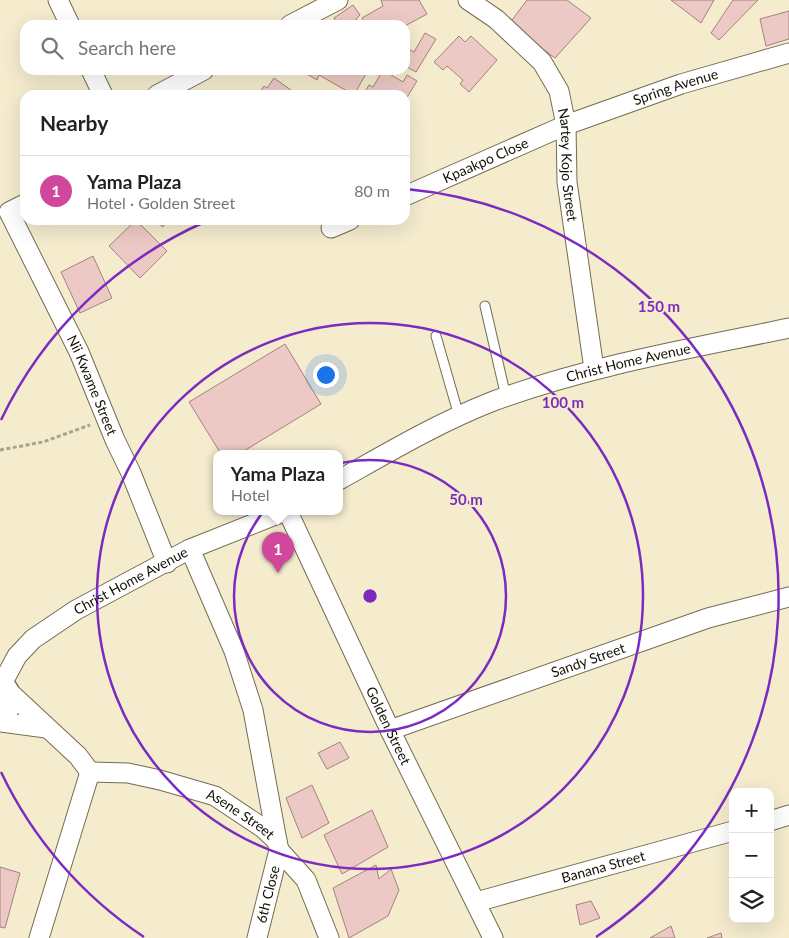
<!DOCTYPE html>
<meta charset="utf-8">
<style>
:root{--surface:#fff;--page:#f6f6f6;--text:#222;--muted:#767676;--line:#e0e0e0;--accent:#727a25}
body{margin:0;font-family:Lato,sans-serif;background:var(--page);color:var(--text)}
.controls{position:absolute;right:15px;bottom:15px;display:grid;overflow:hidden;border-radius:10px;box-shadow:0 5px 20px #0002}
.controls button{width:45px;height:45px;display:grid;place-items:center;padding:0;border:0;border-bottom:1px solid var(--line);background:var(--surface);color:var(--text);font:25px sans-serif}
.you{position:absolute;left:325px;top:374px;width:18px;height:18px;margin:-12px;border:4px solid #fff;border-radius:50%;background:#1a73e8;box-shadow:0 0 0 8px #1a73e833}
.badge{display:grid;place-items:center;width:32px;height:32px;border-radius:50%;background:var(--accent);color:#fff;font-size:16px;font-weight:700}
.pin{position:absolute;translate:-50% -41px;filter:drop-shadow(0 1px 2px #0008)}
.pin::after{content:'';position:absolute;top:26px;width:18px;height:15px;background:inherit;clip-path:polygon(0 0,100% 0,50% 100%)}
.popup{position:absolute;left:213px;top:450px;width:130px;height:65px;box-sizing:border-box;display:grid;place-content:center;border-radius:10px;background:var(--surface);filter:drop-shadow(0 1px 4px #0005);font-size:16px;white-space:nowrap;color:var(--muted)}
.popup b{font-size:19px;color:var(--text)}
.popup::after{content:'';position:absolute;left:50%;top:100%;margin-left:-10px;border:10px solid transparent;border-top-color:var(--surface)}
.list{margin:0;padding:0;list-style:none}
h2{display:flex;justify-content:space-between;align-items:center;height:65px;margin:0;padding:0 20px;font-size:21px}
h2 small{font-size:16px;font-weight:400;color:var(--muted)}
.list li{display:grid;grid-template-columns:32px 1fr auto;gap:15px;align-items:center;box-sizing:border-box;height:70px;padding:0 20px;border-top:1px solid var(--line)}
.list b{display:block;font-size:19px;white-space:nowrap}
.list p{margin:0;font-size:16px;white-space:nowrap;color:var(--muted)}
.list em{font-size:16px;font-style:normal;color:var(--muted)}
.icon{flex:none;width:28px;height:28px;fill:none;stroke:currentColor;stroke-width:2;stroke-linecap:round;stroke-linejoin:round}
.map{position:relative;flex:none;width:789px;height:938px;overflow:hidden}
.search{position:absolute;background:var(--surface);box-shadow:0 5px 20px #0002;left:20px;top:20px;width:390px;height:55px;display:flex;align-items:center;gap:12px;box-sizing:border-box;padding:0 18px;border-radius:15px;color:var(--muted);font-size:19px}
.panel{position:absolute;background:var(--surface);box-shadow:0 5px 20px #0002;left:20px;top:90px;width:390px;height:135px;border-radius:15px}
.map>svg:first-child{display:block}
</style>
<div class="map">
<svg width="789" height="938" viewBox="0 0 789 938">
<rect width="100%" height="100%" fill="#f5ecce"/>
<path fill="#edc9c5" stroke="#a2827e" d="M 419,0 L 427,14 L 405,26 L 366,25 L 362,18 L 383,6 L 381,0 Z
M 527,0 L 567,0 L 591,18 L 555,58 L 509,24 Z
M 671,0 L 714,0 L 701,23 Z
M 733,0 L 758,0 L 719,40 L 711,33 Z
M 353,5 L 360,15 L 356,19 L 360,25 L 339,25 L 334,18 Z
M 789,11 L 789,39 L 766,46 L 760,19 Z
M 425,33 L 436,39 L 416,72 L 405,66 L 405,47 L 414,52 Z
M 459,36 L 465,42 L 471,36 L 497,60 L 469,92 L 460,84 L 463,80 L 447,66 L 443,70 L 434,62 Z
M 300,70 L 368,70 L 354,95 L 319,75 L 317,80 Z
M 383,70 L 403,82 L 407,75 L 417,81 L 406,99 L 405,95 L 397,93 L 396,95 L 363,95 L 369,85 L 373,87 Z
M 274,78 L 298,95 L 258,95 L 264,86 L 267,88 Z
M 136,220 L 167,251 L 140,278 L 109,246 Z
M 154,220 L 168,220 L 163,227 Z
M 93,256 L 112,298 L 80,313 L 61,272 Z
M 285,344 L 321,404 L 239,454 L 221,454 L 189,402 Z
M 340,742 L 349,758 L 327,769 L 318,753 Z
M 312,785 L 329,823 L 302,838 L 286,798 Z
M 372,810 L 388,847 L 342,874 L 324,835 Z
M 376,865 L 379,879 L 391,869 L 399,890 L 388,916 L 349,938 L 333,888 Z
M 0,867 L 20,873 L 5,928 L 0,927 Z
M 591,901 L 600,918 L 580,925 L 576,905 Z
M 671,926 L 675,938 L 650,938 Z
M 721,933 L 722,938 L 707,938 Z"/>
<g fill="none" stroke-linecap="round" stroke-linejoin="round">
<defs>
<path id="service" d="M 485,306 L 506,397
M 436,336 L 459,416"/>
<g id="minor">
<path d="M 58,0 L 70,25"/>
<path id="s1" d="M 468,0 L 496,19 L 542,62 L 559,91 L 566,125 L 567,182 L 594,369"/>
<path d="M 290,25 L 338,0"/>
<path d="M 91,70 L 103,95"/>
<path d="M 157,95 L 204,70"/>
<path id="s2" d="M 405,196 L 566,125 L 681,84 L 789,53"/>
<path id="s3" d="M 25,204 L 9,212 L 79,352 L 115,440 L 131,473 L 167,563"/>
<path d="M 331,228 L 350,220"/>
<path id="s4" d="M 339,480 C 389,452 438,423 491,402 C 587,366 689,349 789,328"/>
<path id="s5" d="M 288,512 L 390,730 L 493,938"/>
<path d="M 190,549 L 234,651 L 253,710 L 277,841"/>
<path id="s6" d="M 2,684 L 17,656 L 33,639 L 76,610 L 190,549 L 283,512"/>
<path d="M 8,691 L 78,756 L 90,772"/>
<path d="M 0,722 L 46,728"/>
<path id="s7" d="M 390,730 L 708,618 L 789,597"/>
<path id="s8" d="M 90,772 L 128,773 L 160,780 L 215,796 L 263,828 L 277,841 L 279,850 L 306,880 L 329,938"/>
<path d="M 770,821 L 789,815"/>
<path id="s9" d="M 476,902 L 733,831"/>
<path d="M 39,938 L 90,772"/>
<path id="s10" d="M 257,938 L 279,850"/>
</g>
<path id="tertiary" d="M 0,682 C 12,692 13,708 0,717"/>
</defs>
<use href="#service" stroke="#746c51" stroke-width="11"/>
<use href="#minor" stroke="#746c51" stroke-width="21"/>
<use href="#tertiary" stroke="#746c51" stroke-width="25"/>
<path stroke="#aaa38b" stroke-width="3" stroke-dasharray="4 2.5" stroke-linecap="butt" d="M 0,450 L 43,442 L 90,425"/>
<use href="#service" stroke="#fff" stroke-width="9"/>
<use href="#minor" stroke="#fff" stroke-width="19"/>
<use href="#tertiary" stroke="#fff" stroke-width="22"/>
</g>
<g fill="none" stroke="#7b2cbf" stroke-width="2.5">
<circle cx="370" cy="596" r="136"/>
<circle cx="370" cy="596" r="273"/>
<path d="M144 937A409 409 0 0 1 1 772M1 420A409 409 0 0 1 207 221M406 189A409 409 0 0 1 596 937"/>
</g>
<g text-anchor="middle" stroke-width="4" stroke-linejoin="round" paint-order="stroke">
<g font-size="14" fill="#141006" stroke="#f5ecce">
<text dy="5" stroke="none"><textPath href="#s2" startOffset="292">Spring Avenue</textPath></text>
<text dy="5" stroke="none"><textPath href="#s2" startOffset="88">Kpaakpo Close</textPath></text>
<text dy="5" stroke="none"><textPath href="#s1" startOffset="205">Nartey Kojo Street</textPath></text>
<text dy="5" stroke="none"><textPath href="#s4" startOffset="314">Christ Home Avenue</textPath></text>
<text dy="5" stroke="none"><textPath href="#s3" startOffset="210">Nii Kwame Street</textPath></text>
<text dy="5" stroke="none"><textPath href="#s6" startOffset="169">Christ Home Avenue</textPath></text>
<text dy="5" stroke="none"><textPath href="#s7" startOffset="210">Sandy Street</textPath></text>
<text dy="5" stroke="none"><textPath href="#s5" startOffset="236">Golden Street</textPath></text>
<text dy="5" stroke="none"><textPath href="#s8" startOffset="159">Asene Street</textPath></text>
<text dy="5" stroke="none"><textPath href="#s9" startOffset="132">Banana Street</textPath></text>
<text dy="5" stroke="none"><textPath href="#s10" startOffset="45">6th Close</textPath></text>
</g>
</g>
<circle cx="370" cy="596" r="8" fill="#7b2cbf" stroke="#f5ecce" stroke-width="2.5"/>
<g font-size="15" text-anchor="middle" font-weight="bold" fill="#7b2cbf" stroke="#f5ecce" stroke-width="4" stroke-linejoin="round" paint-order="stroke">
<text x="659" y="312">150 m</text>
<text x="563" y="408">100 m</text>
<text x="466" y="505">50 m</text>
</g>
</svg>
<div class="controls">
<button>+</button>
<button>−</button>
<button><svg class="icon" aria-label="layers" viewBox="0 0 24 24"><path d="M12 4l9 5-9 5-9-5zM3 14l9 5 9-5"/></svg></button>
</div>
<div class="you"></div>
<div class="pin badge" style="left:278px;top:573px;background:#d1479c">1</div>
<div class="popup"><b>Yama Plaza</b>Hotel</div>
<div class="search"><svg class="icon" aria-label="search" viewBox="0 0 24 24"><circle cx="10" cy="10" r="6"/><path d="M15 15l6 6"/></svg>Search here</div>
<section class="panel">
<h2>Nearby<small></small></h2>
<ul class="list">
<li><span class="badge" style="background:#d1479c">1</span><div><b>Yama Plaza</b><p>Hotel · Golden Street</p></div><em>80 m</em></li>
</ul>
</section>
</div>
